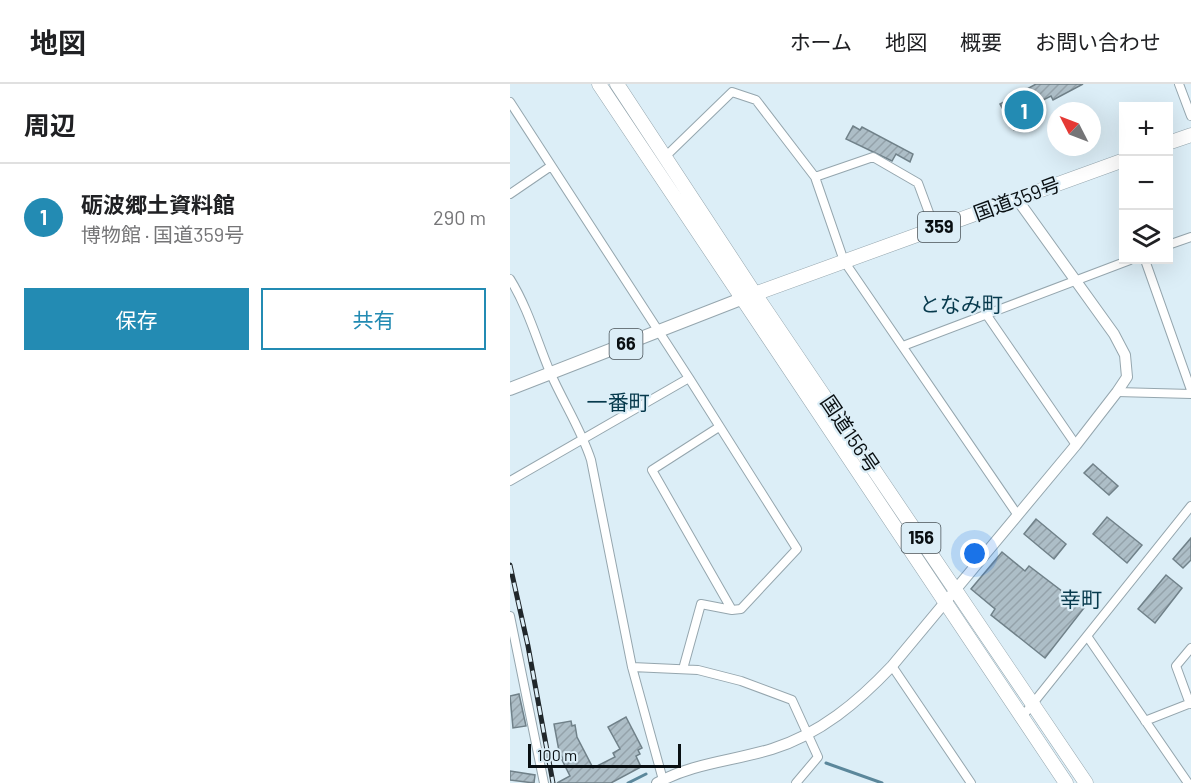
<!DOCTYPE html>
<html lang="ja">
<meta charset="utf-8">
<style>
:root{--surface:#fff;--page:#f6f6f6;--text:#202124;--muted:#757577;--line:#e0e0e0;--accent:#238bb3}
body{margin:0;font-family:Barlow,"Noto Sans JP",sans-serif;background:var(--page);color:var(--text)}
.controls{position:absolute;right:18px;top:18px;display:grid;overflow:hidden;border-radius:0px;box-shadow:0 6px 24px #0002}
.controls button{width:54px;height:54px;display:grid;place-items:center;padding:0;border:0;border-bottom:2px solid var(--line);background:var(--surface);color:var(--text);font:30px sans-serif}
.compass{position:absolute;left:537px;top:18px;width:54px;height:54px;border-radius:50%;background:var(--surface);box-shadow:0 6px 24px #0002;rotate:312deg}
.scale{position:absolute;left:18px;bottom:15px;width:153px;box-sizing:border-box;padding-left:6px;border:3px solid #090f12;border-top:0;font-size:16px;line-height:21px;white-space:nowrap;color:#090f12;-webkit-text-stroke:4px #dceef7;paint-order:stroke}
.you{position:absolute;left:465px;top:470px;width:21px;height:21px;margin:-15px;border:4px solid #fff;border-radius:50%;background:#1a73e8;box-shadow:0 0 0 9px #1a73e833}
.badge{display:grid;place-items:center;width:39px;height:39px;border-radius:50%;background:var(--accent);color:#fff;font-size:20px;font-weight:700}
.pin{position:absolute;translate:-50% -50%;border:3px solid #fff;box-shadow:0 2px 6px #0006}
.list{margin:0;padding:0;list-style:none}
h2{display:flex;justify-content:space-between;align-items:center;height:78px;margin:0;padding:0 24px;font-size:26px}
h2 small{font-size:20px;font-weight:400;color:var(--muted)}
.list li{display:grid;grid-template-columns:39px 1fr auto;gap:18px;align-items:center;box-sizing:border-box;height:108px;padding:0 24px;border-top:2px solid var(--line)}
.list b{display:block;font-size:22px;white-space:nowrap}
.list p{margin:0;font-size:20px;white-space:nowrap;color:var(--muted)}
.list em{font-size:20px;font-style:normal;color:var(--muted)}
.actions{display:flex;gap:12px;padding:18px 24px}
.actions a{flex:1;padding:14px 0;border:2px solid var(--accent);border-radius:0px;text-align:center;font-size:21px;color:var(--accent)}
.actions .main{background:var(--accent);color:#fff}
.icon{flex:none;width:33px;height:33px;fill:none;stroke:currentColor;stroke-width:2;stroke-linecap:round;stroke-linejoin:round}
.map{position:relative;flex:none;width:681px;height:699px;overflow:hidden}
header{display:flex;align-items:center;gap:36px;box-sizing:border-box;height:84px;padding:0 30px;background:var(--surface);border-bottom:2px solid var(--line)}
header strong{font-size:28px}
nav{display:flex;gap:33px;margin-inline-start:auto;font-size:21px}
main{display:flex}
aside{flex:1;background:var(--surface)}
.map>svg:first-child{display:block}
</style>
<header>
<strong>地図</strong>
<nav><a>ホーム</a><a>地図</a><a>概要</a><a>お問い合わせ</a></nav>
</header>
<main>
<aside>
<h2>周辺<small></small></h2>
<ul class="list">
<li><span class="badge">1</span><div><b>砺波郷土資料館</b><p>博物館 · 国道359号</p></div><em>290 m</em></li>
</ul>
<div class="actions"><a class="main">保存</a><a>共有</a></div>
</aside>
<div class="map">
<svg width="681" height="699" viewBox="0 0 681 699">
<defs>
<pattern id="building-hatch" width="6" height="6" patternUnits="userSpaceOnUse" patternTransform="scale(1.5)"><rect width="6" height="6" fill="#adbec7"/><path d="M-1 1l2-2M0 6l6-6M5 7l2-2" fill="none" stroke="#94a2aa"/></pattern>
</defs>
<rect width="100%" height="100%" fill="#dceef7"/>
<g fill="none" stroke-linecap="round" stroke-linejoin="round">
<path stroke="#5b879b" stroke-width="3" d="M 316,679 L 372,699
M 118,699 L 136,690"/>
</g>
<path fill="url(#building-hatch)" stroke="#708189" stroke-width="1.5" d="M 526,0 L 573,0 L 543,16 L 541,12 L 525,20 L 532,32 L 504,46 L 490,20 Z
M 343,42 L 350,46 L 352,43 L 403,70 L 400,78 L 386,70 L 382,77 L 336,55 Z
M 583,380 L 608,402 L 599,411 L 574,389 Z
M 597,433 L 632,461 L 617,479 L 583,450 Z
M 526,435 L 556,460 L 544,475 L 514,450 Z
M 681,454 L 681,476 L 673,484 L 663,475 Z
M 492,468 L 515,487 L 519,482 L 574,524 L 535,574 L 481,531 L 485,525 L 461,505 Z
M 656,491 L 672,504 L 645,539 L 628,525 Z
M 9,610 L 16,642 L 3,644 L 0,612 Z
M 116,633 L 132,664 L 128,666 L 130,670 L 126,672 L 131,683 L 101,699 L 47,699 L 60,692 L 52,676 L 53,675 L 49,667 L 44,640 L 61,637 L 62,642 L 65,641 L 67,653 L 83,684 L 105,673 L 103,669 L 110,665 L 98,643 Z
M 0,687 L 25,691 L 24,699 L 0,696 Z"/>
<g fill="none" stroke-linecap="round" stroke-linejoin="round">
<defs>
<path id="minor" d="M 669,0 L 681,32
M 0,18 L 179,294 L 0,397
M 156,72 L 222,8 L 246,16 L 305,93 L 334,177 L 507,430
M 305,93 L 363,73 L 408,99 L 425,145
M 0,110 L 41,82
M 658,161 L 681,153
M 635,176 L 681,306
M 0,195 C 18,224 27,257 40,288 C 53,318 71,345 81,376 L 122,583 L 153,696
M 476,230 L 566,361
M 393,262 L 620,176
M 179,294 L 287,465 L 231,525 L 222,526 L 142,386 L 209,343
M 607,308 L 681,310
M 0,532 L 34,699
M 577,552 L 678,699
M 382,582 L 461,699
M 122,583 L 188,586 L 231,597 L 282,616 L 308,673 L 286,699
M 173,585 L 191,520 L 222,526
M 680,620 L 666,582 L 681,564
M 512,633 L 681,422
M 635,637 L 681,619"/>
<path id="tertiary" d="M 147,699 C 183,679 223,677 262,665 C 310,650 348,618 382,582 L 566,361 L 607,308 L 617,293 L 615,271 L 604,250 L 507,115"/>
<path id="primary" d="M 0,305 L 231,215"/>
<path id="trunk" d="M 89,0 L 556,699
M 107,0 L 245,210 L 576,699
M 658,59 L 681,51
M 236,213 L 614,76"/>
</defs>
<use href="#minor" stroke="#95a6ae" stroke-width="10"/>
<use href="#tertiary" stroke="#95a6ae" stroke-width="12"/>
<use href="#primary" stroke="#95a6ae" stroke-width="14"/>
<use href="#trunk" stroke="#95a6ae" stroke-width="15"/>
<use href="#minor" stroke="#fff" stroke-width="8"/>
<use href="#tertiary" stroke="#fff" stroke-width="10"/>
<use href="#primary" stroke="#fff" stroke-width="12"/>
<use href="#trunk" stroke="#fff" stroke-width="14"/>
<defs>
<path id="rail" d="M 0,481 L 18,562 L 43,699"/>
</defs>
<use href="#rail" stroke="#20272b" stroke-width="5"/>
<use href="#rail" stroke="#dceef7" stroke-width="3" stroke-dasharray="9" stroke-linecap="butt"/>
</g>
<g text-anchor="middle" stroke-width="4.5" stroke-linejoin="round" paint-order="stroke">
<g fill="#dceef7" stroke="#485257" stroke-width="1.5">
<rect x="408" y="128" width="42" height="30" rx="4.5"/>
<rect x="99.5" y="245" width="33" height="30" rx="4.5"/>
<rect x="391.5" y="439" width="39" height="30" rx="4.5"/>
</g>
<g font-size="18" font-weight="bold" fill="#090f12">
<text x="429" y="149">359</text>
<text x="116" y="266">66</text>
<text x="411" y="460">156</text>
</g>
<g font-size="20" fill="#090f12" stroke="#dceef7">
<text transform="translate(507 115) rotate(-20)" y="7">国道359号</text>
<text transform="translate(340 350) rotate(56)" y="7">国道156号</text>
</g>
<g font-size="21" fill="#073a4d" stroke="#dceef7">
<text x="451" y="228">となみ町</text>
<text x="108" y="326">一番町</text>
<text x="571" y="523">幸町</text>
</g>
</g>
</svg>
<div class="controls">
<button>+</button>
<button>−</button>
<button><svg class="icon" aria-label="layers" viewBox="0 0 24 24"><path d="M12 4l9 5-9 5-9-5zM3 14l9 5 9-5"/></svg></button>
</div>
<svg class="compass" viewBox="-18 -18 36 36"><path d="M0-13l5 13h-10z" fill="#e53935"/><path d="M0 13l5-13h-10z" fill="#757577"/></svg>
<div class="scale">100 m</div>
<div class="you"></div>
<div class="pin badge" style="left:514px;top:26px">1</div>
</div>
</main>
